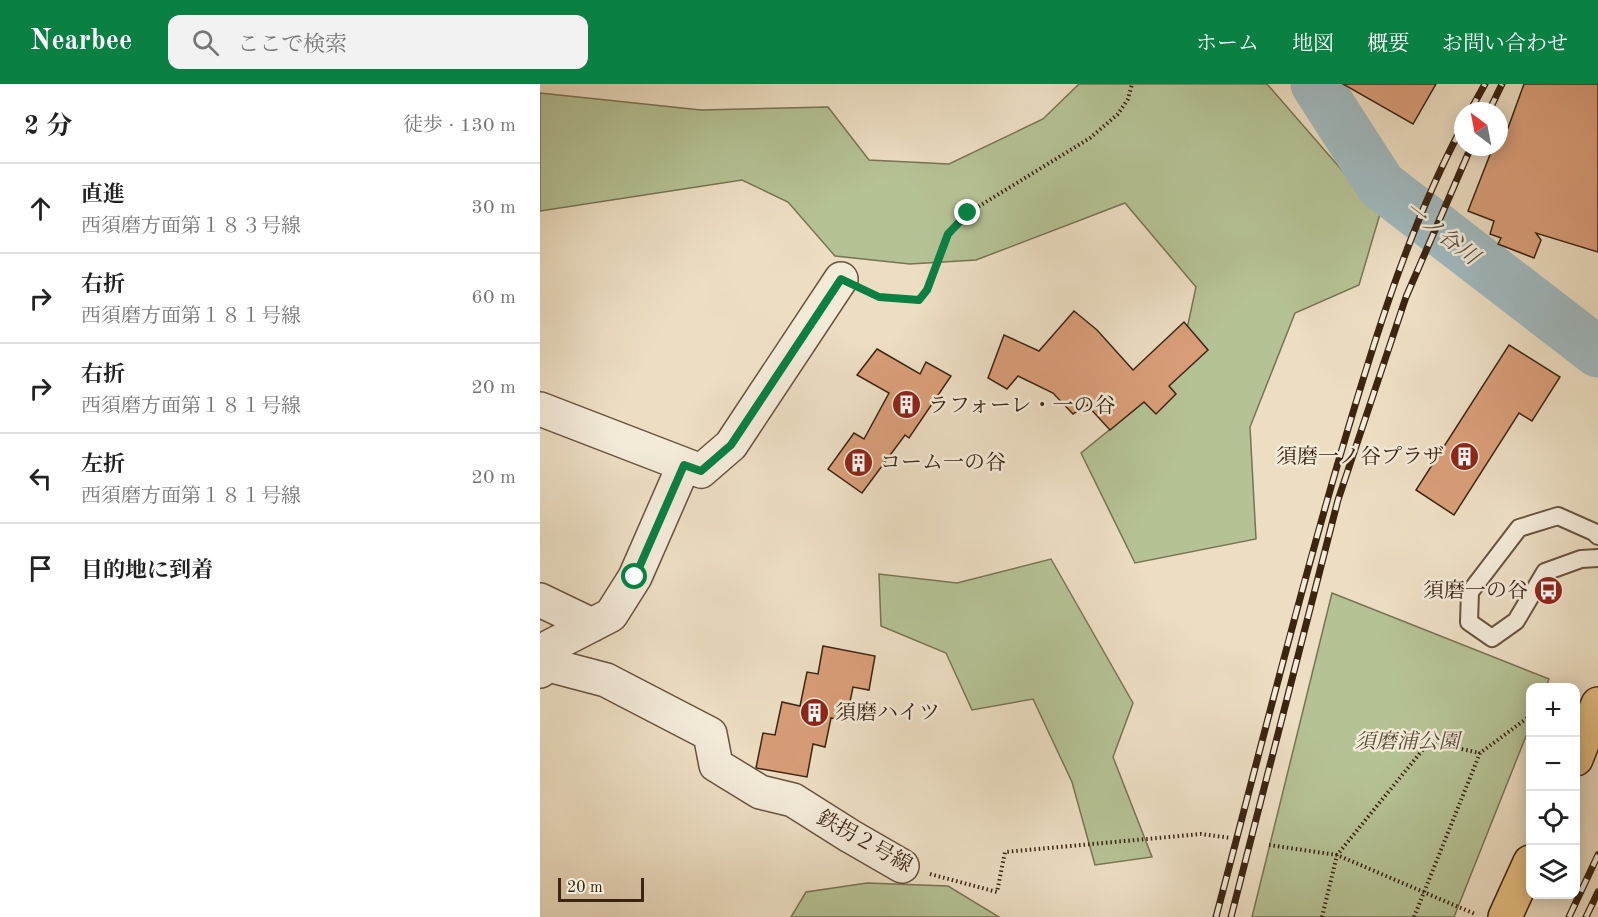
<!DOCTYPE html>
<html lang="ja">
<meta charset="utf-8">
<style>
:root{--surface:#fff;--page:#f2f2f2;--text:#222;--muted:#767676;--line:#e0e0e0;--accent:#0b8043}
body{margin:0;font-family:"Old Standard TT","Noto Serif JP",serif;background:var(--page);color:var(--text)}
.controls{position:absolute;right:18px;bottom:18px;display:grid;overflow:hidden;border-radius:12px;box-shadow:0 3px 15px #0003}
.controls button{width:54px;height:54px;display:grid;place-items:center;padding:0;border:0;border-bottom:2px solid var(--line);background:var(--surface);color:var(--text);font:30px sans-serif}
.compass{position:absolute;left:914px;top:18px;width:54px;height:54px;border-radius:50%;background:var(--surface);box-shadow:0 3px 15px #0003;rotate:328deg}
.scale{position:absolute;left:18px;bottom:15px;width:86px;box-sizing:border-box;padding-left:6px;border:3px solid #3b2511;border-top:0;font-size:16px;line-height:21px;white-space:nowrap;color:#3b2511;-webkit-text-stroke:4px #f3ead8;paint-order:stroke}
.stop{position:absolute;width:18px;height:18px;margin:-14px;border:4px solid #0b8043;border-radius:50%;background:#fff}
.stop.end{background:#0b8043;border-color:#fff;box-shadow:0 2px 6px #0008}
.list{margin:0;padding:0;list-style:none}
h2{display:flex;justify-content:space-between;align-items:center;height:78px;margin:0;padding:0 24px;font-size:26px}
h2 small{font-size:20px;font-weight:400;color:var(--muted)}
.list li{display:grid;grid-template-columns:39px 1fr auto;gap:18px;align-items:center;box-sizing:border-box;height:90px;padding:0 24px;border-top:2px solid var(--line)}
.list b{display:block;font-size:22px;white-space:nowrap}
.list p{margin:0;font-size:20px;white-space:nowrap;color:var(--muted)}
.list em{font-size:20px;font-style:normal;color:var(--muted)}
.icon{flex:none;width:33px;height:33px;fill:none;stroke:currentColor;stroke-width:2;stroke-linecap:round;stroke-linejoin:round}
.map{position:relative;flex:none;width:1058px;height:833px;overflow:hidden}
header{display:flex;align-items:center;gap:36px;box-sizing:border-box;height:84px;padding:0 30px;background:var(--accent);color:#fff}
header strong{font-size:28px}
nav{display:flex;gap:33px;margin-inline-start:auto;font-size:21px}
.search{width:420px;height:54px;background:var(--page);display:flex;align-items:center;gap:15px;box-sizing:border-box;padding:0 21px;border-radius:12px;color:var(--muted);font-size:22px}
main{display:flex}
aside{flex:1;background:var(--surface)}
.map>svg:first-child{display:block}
</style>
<header>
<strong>Nearbee</strong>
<div class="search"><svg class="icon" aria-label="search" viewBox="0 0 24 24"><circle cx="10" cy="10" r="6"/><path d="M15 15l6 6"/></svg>ここで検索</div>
<nav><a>ホーム</a><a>地図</a><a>概要</a><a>お問い合わせ</a></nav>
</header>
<main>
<aside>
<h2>2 分<small>徒歩 · 130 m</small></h2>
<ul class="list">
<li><svg class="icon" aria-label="ahead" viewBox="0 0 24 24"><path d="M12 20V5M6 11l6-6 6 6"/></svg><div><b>直進</b><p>西須磨方面第１８３号線</p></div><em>30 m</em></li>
<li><svg class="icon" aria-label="right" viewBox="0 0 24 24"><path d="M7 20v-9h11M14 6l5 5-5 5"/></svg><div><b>右折</b><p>西須磨方面第１８１号線</p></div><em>60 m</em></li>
<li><svg class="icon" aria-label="right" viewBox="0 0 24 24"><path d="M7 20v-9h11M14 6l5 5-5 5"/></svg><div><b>右折</b><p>西須磨方面第１８１号線</p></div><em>20 m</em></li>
<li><svg class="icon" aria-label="left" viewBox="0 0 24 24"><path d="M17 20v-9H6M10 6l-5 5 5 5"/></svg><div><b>左折</b><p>西須磨方面第１８１号線</p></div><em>20 m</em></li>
<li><svg class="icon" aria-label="arrive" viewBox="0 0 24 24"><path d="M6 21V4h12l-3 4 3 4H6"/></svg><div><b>目的地に到着</b></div></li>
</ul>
</aside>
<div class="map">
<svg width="1058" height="833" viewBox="0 0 1058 833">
<rect width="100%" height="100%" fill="#eddec3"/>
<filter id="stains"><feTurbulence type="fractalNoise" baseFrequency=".00333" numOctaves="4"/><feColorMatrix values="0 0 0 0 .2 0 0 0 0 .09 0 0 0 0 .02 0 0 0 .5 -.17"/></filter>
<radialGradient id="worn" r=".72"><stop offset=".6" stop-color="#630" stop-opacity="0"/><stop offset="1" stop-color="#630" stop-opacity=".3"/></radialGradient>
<path fill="#b5c295" stroke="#787453" stroke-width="1.5" d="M 539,0 L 727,0 L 840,130 L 819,201 L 755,229 L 710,343 L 716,455 L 595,479 L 541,369 L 637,291 L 656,203 L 585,119 L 436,176 L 370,180 L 295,172 L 248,118 L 202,96 L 0,127 L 0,9 L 161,26 L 288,23 L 329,76 L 409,80 L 503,35 Z
M 511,475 L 593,619 L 573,673 L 612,773 L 555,781 L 532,698 L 493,615 L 432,626 L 406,569 L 341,542 L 339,490 L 417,499 Z
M 792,509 L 1009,595 L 1006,603 L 990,604 L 990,642 L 914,833 L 712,833 Z
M 327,799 L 408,802 L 459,833 L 251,833 L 266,808 Z"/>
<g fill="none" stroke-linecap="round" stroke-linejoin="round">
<path stroke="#a0b9bf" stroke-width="51" d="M 776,0 L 841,101 L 1058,268"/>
</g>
<path fill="#d99e79" stroke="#3b2511" stroke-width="1.5" d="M 803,0 L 896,0 L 873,40 Z
M 984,0 L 1058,0 L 1058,168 L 996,149 L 1001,156 L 994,174 L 958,160 L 961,154 L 950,150 L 954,137 L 928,127 L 953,63 L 959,63 L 961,41 L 968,44 Z
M 534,227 L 557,246 L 593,286 L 644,238 L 668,266 L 629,302 L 636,310 L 616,330 L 604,318 L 570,346 L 547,321 L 533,330 L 513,309 L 478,292 L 467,305 L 448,294 L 464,251 L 499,267 Z
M 969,261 L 1020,293 L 992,337 L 979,329 L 914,431 L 876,406 Z
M 337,265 L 380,290 L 386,278 L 411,292 L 369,354 L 365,351 L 322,409 L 288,385 L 314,349 L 324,355 L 349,309 L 317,291 Z
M 283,562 L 335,572 L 329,606 L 313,603 L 306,637 L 291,634 L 285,663 L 273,660 L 267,693 L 216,684 L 223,649 L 235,651 L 242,618 L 260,622 L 267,588 L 278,590 Z"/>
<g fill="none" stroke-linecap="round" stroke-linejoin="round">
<defs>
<path id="lane" d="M 1058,452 L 1054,448 L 1018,432 L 979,444 L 930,508 L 929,538 L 952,554 L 976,537 L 1005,488 L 1041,475 L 1058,474"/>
<path id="street" d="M 0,325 L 161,387 L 191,361 L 301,195
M 0,516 L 52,541
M 9,581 L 66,596 L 170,650 L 176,681 L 220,708 L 253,716 L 310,752 L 362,782
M 0,587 L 9,581 L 9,563 L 71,531 L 95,493 L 144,381"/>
<path id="highway" d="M 1036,675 L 1058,620
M 965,833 L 990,778"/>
</defs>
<use href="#lane" stroke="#68533e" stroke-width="20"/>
<use href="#street" stroke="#68533e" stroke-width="36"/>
<use href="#highway" stroke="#3b2511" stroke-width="36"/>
<path stroke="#3b2511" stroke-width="4" stroke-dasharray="1.5 3" stroke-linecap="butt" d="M 328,207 L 339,213 L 379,216 L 387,206 L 408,150 L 428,129 L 550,54 L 578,30 L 588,15 L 592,0
M 729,761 L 797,771 L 935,830
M 390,790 L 457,808 L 465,768 L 661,750 L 691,754
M 782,833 L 797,771 L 889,658 L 940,669
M 874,833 L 940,669 L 990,632"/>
<use href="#lane" stroke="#f3ead8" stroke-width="16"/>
<use href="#street" stroke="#f3ead8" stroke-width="33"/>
<use href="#highway" stroke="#e6bf82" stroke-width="33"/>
<defs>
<path id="rail" d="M 930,27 L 945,0
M 949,27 L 962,0
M 676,833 C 717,679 755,525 800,372 C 833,260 868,144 923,41
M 691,833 L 798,416 L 866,213 L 931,63
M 1029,833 L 1058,771
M 1046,833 L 1058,808"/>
</defs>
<use href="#rail" stroke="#3b2511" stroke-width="7"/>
<use href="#rail" stroke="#f3ead8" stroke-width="4.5" stroke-dasharray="14" stroke-linecap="butt"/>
</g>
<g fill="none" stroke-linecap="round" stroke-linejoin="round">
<path stroke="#0b8043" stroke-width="8" d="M 95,493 L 144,381 L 161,387 L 191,361 L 301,195 L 339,213 L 379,216 L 387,206 L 408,150 L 428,129"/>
</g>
<defs>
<symbol id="building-disc" viewBox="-11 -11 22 22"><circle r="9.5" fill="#8f2418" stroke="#f3ead8"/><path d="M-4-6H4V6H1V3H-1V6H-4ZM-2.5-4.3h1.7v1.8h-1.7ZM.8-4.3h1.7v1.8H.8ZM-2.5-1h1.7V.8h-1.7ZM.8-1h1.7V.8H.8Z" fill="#fff"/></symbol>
<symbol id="bus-disc" viewBox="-11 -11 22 22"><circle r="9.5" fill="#8f2418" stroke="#f3ead8"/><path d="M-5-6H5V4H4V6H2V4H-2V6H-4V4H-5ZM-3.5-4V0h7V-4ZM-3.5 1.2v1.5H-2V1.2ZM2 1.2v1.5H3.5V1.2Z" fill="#fff"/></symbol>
</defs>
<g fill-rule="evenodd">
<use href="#building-disc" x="350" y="304" width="33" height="33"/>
<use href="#building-disc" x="908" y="356" width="33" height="33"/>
<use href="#building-disc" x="302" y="362" width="33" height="33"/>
<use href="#bus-disc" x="992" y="490" width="33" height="33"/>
<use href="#building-disc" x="258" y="612" width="33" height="33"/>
</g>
<g text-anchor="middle" stroke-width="5" stroke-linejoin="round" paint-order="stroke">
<g font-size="21" fill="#3b2511" stroke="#f3ead8" text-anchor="start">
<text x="388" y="328">ラフォーレ・一の谷</text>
<text x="904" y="379" text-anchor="end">須磨一ノ谷プラザ</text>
<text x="340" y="385">コーム一の谷</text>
<text x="988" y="513" text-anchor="end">須磨一の谷</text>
<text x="295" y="635">須磨ハイツ</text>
</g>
<g font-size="21" font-style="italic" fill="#5a4c32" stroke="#f3ead8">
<text x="867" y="664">須磨浦公園</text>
</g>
<g font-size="21" fill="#3b2511" stroke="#f3ead8">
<text transform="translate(325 757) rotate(29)" y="7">鉄拐２号線</text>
</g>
<g font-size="22" font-style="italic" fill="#595145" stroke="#f3ead8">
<text transform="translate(902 148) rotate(38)" y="8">一ノ谷川</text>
</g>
</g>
<rect width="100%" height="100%" filter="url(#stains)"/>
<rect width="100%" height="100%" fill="url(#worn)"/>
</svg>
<div class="controls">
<button>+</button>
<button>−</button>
<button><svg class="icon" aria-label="locate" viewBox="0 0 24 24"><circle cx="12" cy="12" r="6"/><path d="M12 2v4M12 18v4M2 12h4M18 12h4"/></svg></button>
<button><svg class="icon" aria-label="layers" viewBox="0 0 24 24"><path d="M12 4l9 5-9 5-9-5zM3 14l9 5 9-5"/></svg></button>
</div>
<svg class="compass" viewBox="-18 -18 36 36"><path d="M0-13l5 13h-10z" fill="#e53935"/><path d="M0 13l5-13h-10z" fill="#767676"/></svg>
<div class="scale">20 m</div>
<div class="stop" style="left:95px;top:493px"></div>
<div class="stop end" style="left:428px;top:129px"></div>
</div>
</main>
